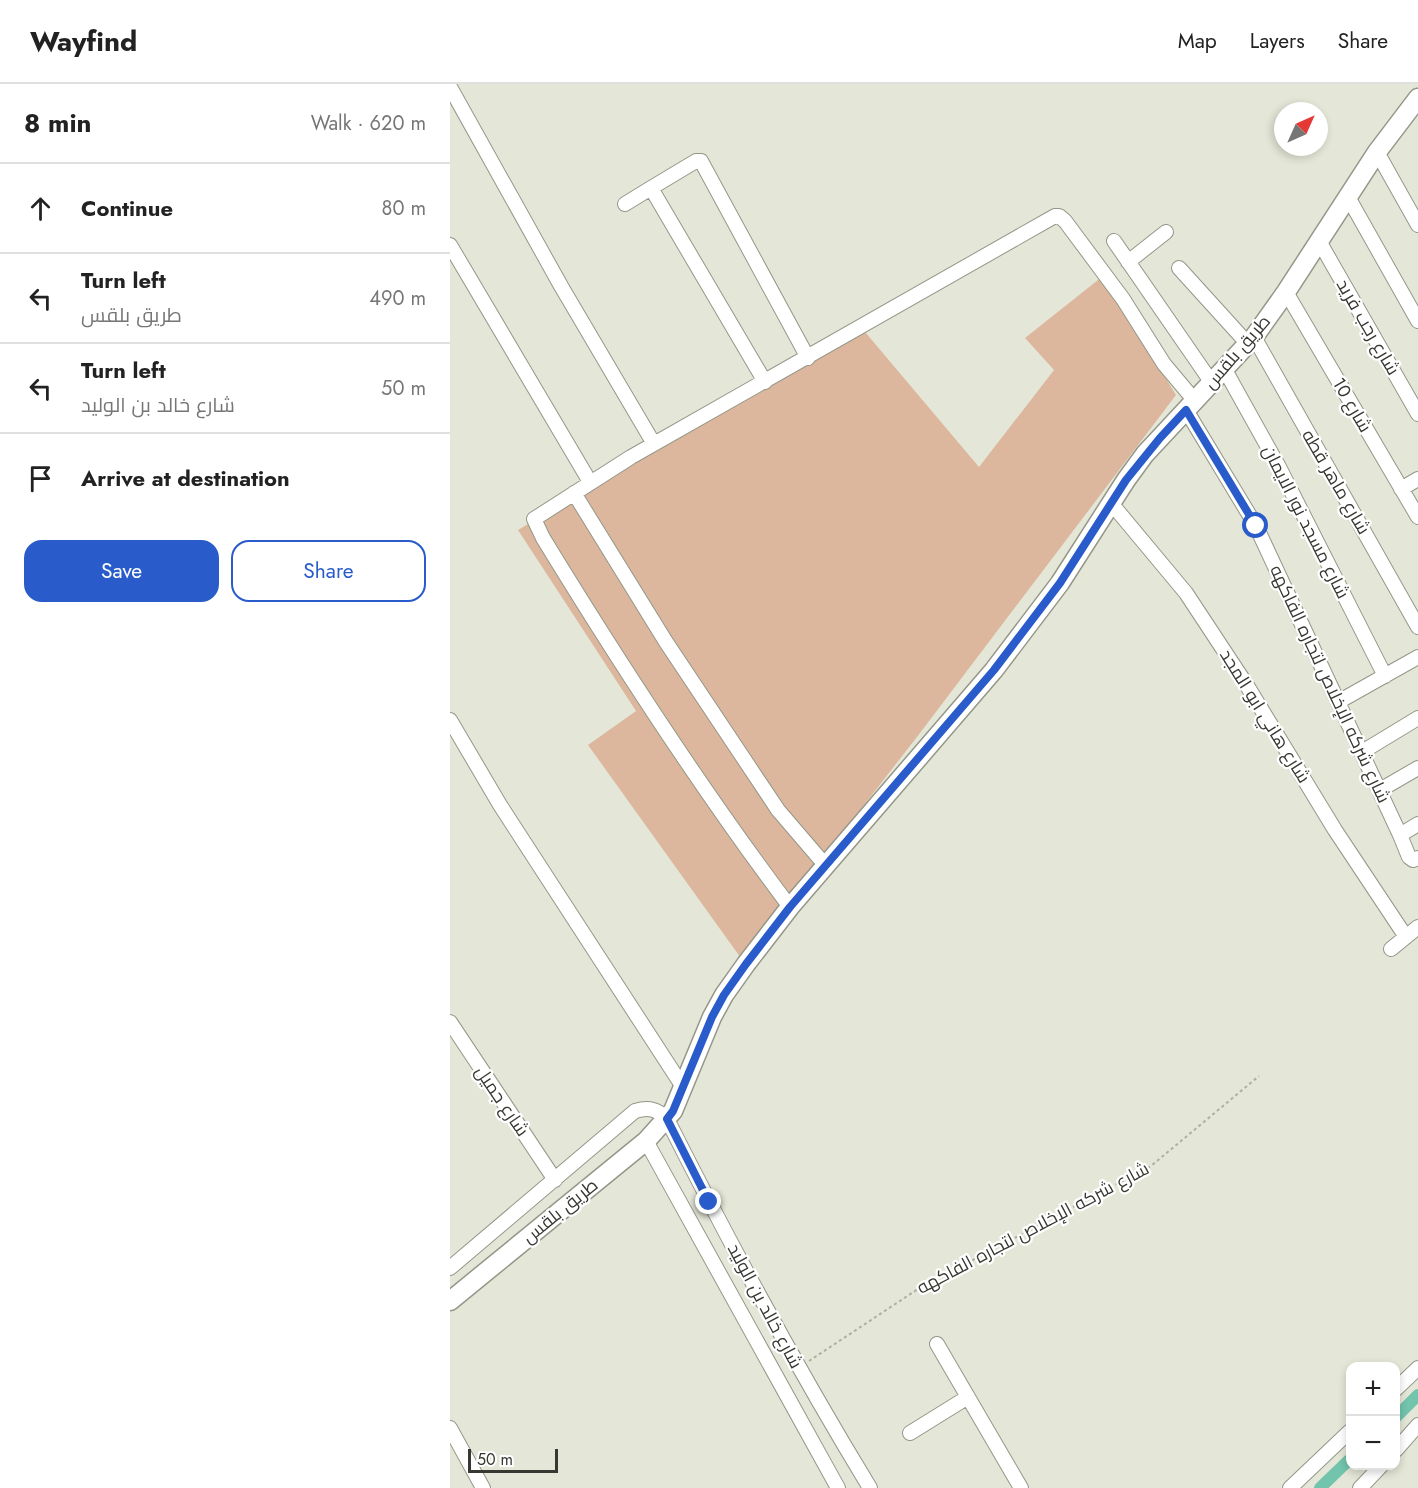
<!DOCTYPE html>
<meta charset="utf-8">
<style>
:root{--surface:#fff;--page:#f6f6f6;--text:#222;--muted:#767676;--line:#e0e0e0;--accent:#295cca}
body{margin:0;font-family:Jost,Cairo,sans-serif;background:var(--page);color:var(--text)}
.controls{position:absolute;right:18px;bottom:18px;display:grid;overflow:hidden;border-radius:12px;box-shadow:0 3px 9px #0003}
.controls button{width:54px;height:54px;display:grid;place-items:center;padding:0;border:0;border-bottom:2px solid var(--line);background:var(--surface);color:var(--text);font:30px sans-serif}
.compass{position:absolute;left:824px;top:18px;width:54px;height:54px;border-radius:50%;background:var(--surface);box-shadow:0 3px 9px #0003;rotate:45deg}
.scale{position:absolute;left:18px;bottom:15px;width:90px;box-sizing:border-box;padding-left:6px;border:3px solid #373832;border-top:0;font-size:16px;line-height:21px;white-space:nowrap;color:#373832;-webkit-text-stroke:4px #fff;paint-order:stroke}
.stop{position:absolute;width:18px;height:18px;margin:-14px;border:4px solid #295cca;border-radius:50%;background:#fff}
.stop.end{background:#295cca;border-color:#fff;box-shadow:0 2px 6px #0008}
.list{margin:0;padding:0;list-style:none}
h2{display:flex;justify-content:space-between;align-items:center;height:78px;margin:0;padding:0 24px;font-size:26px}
h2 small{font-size:20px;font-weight:400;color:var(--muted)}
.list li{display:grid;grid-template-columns:39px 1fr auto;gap:18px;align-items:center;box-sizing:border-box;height:90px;padding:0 24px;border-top:2px solid var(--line)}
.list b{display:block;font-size:22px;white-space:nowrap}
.list p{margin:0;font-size:20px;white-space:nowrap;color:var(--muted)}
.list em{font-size:20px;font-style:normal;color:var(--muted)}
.actions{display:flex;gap:12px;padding:18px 24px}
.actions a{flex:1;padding:14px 0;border:2px solid var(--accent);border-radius:18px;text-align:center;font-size:21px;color:var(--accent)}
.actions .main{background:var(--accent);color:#fff}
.icon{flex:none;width:33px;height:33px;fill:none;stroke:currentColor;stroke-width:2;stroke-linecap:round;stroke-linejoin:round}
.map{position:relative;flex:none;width:968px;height:1404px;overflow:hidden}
header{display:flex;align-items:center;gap:36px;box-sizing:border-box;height:84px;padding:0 30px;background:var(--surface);border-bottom:2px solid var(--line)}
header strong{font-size:28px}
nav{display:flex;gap:33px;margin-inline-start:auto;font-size:21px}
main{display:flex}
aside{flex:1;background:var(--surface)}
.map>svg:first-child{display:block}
</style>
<header>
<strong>Wayfind</strong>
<nav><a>Map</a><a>Layers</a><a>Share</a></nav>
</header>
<main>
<aside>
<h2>8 min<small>Walk · 620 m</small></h2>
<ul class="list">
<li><svg class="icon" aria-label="ahead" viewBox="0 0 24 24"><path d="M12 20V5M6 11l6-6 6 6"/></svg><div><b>Continue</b></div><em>80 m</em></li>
<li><svg class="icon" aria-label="left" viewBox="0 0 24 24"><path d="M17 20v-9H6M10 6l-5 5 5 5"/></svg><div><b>Turn left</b><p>طريق بلقس</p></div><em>490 m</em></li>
<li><svg class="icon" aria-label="left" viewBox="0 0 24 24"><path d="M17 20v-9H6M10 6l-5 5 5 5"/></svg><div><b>Turn left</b><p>شارع خالد بن الوليد</p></div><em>50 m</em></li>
<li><svg class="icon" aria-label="arrive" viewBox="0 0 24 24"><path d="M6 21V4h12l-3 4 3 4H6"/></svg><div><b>Arrive at destination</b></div></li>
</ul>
<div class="actions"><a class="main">Save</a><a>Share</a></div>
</aside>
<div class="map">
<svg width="968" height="1404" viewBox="0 0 968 1404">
<rect width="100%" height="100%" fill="#e4e7d7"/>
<path fill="#dcb79e" d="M 653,192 L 726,311 L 470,649 L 293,877 L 138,661 L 186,627 L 68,446 L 410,242 L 529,383 L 604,286 L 575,254 Z"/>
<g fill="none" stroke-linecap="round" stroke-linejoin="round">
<path stroke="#73c4ad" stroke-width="12" d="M 946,1333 L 968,1311
M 870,1404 L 900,1375"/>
<defs>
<path id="street" d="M 0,3 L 111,202 L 204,360
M 927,68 L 968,141
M 201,104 L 246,77 L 251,77 L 358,274
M 898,113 L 968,237
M 175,120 L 201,104 L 315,298
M 664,157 L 762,299
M 869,157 L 968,330
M 0,161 L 140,398
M 678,178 L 716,148
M 729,184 L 798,260
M 836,208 L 968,433
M 804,253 L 968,543
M 775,286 L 829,383 L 935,592
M 736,326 L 806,442 L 950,751 L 959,773 L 963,776 L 968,774
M 951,405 L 968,395
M 124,409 L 216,558 L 328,726 L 376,782
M 661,419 L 736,509 L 796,600 L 885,746 L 956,853
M 888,618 L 968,573
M 0,636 L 50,721 L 233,1003
M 912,668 L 968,634
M 930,706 L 968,684
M 950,751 L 968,740
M 340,823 C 251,705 170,580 93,454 L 84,435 L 181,373 L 605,132 L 609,132 L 615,137 L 673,215 L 714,280 L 745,317
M 941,865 L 968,843
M 0,938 L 105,1096
M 196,1057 L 388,1404
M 0,1184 L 185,1027 C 199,1023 207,1025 217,1035 C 280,1160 347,1284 420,1404
M 487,1260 L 571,1404
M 946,1305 L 968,1284
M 0,1344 L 33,1404
M 460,1349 L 518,1313
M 946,1366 L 968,1341
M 840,1404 L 900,1347
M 910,1404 L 931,1382"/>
<path id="secondary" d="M 0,1217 L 196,1057 L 223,1027 L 262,933 L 274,911 L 296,880 L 340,823 L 544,586 L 610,499 L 676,396 L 695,370 L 804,253 L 836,208 L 927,68 L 968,14"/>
</defs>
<use href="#street" stroke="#949788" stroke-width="16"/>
<use href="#secondary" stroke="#949788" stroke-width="21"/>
<path stroke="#acafa2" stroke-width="2" stroke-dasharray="3 3" stroke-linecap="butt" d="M 359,1277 L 468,1205 L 701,1082 L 809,992"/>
<use href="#street" stroke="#fff" stroke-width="14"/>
<use href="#secondary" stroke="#fff" stroke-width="18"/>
</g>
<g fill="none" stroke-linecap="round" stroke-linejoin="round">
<path stroke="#295cca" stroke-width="8" d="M 259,1118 L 217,1035 L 223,1027 L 262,933 L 274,911 L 296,880 L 340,823 L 544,586 L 610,499 L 676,396 L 710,354 L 736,326 L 806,442"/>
</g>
<g text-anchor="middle" stroke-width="4.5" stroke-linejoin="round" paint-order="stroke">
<g font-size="18" fill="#373832" stroke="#fff">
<text transform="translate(918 243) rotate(60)" y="6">شارع رجب فريد</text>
<text transform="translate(787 268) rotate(-49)" y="6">طريق بلقس</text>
<text transform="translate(902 321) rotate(60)" y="6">شارع 10</text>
<text transform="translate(886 398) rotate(60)" y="6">شارع ماهر قطه</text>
<text transform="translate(856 438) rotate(63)" y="6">شارع مسجد نور الايمان</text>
<text transform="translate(880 600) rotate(65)" y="6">شارع شركه الإخلاص لتجاره الفاكهه</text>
<text transform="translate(815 632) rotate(58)" y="6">شارع هاني ابو المجد</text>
<text transform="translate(52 1017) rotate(56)" y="6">شارع جميل</text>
<text transform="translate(110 1127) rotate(-39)" y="6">طريق بلقس</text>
<text transform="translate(583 1144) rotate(-28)" y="6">شارع شركه الإخلاص لتجاره الفاكهه</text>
<text transform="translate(315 1222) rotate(62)" y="6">شارع خالد بن الوليد</text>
</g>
</g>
</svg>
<div class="controls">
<button>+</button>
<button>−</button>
</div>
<svg class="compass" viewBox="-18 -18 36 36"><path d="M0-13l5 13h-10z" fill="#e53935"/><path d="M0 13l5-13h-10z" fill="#767676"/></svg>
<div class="scale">50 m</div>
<div class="stop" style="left:806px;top:442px"></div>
<div class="stop end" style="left:259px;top:1118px"></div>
</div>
</main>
